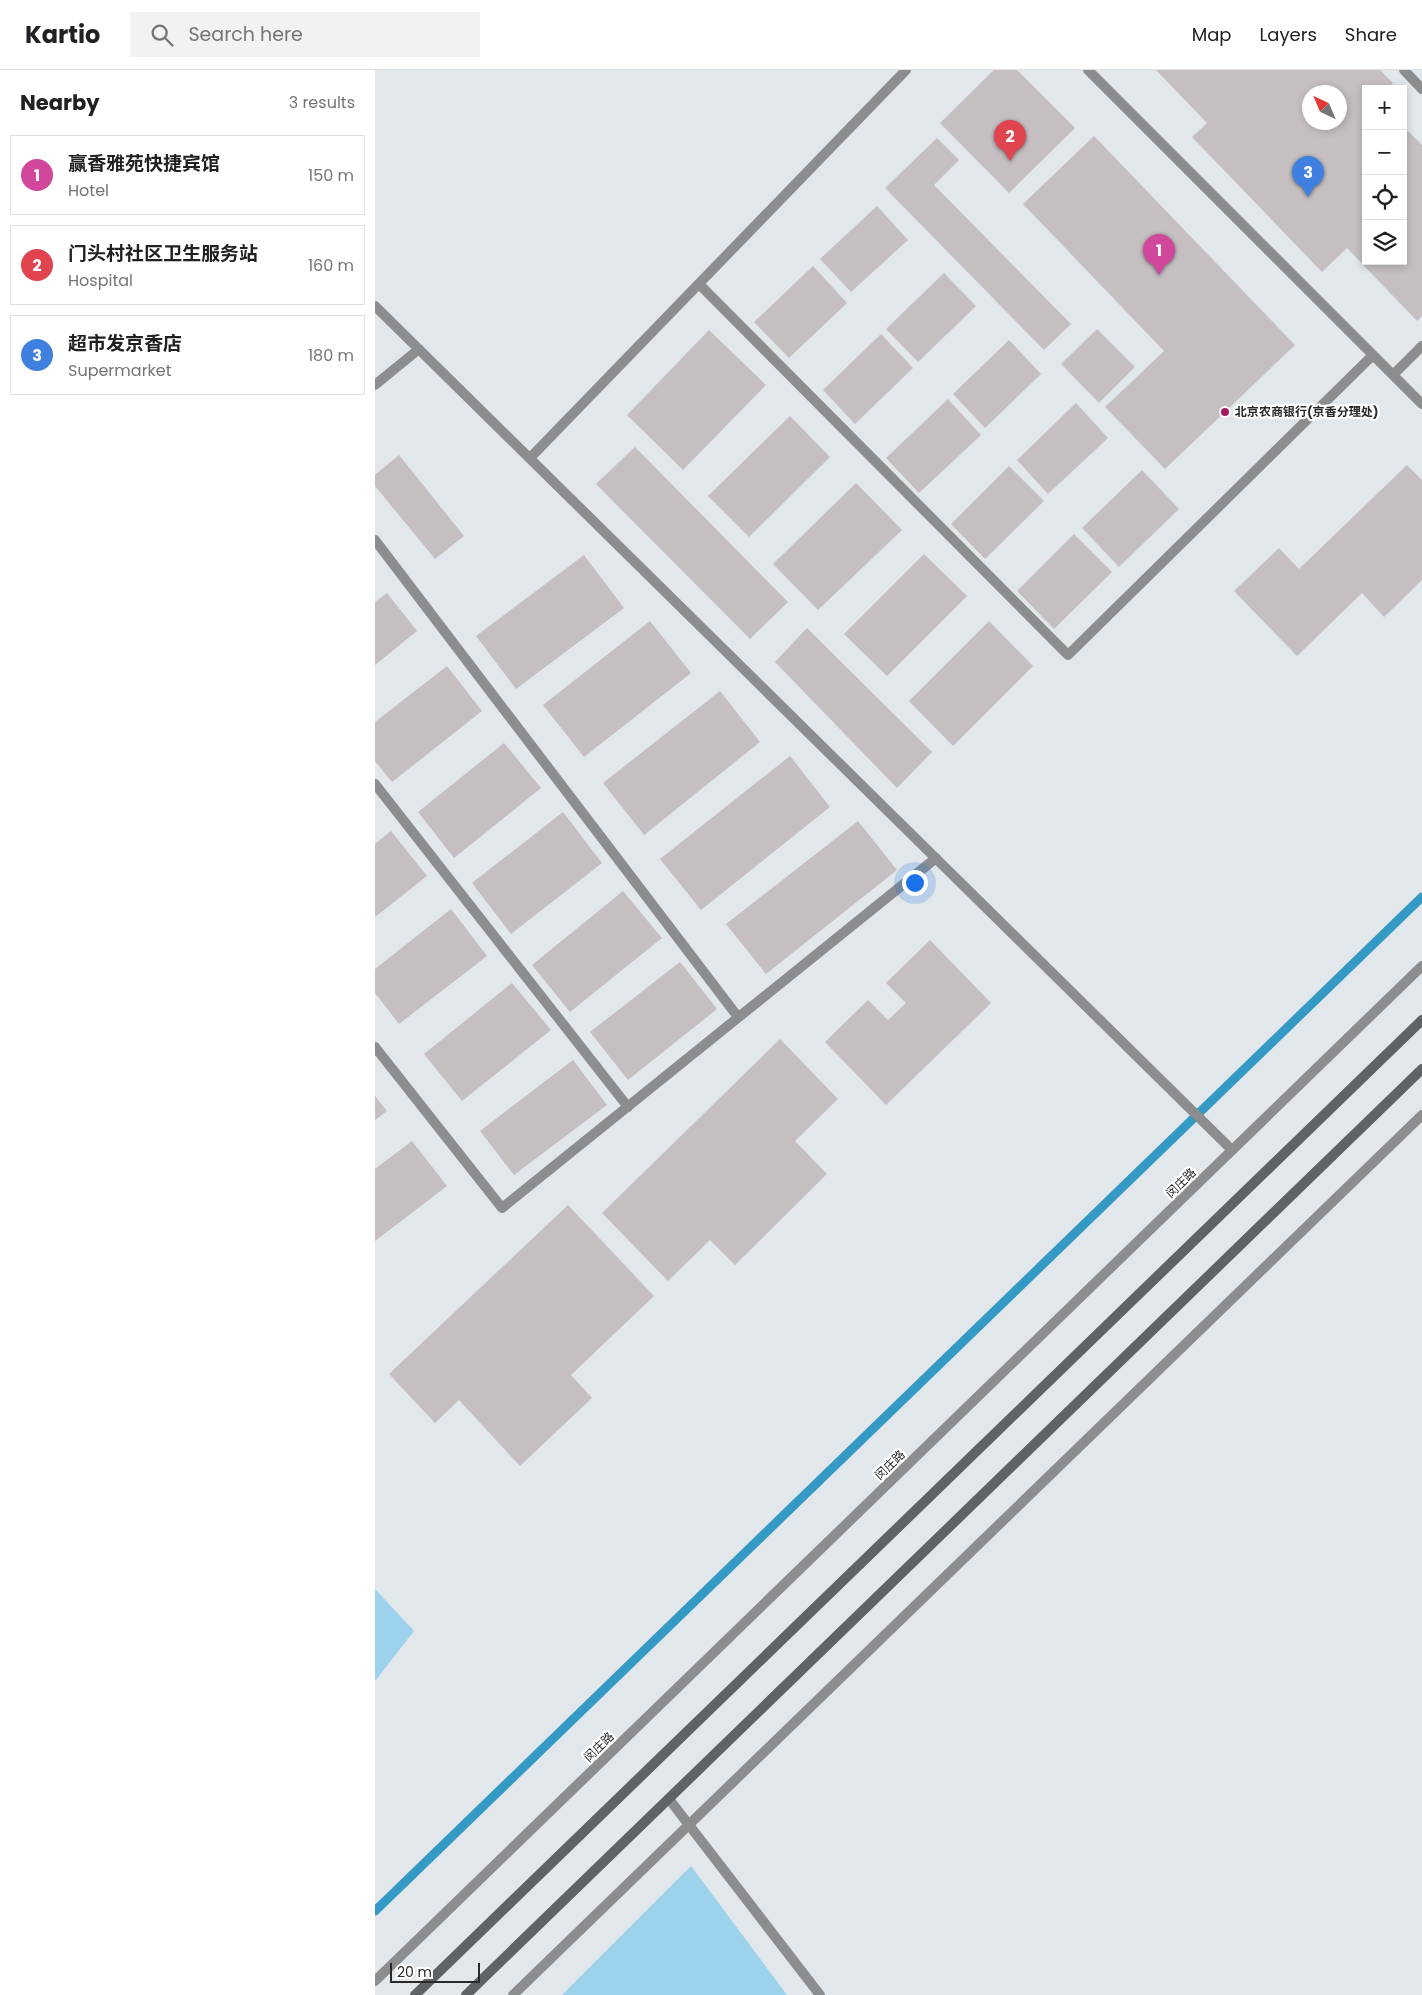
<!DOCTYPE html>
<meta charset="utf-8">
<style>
:root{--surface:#fff;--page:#f2f2f2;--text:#202124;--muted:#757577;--line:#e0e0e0;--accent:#a41b63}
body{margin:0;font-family:Poppins,"Noto Sans SC",sans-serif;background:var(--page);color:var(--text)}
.controls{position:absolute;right:15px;top:15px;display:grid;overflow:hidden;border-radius:0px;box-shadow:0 2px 8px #0003}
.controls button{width:45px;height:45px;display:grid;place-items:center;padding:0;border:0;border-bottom:1px solid var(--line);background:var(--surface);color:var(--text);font:25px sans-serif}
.compass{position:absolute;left:927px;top:15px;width:45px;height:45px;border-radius:50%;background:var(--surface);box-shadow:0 2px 8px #0003;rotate:316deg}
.scale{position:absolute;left:15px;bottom:12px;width:90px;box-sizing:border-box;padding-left:5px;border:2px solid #27292b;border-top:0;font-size:14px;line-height:18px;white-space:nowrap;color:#27292b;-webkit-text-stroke:4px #fff;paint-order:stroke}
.you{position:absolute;left:539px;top:812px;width:18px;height:18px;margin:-12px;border:4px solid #fff;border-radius:50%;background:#1a73e8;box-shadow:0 0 0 8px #1a73e833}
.badge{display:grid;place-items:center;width:32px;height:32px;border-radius:50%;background:var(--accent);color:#fff;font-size:16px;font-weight:700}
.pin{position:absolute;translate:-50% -41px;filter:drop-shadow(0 1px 2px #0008)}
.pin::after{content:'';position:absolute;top:26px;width:18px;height:15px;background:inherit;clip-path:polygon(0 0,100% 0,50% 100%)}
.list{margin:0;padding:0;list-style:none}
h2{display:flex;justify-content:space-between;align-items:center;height:65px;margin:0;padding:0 20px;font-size:21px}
h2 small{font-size:16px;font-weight:400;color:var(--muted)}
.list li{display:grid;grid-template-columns:32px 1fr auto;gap:15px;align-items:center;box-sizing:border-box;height:80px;margin:0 10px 10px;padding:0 10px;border:1px solid var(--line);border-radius:0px}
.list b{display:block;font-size:19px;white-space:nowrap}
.list p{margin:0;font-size:16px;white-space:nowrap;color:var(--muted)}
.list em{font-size:16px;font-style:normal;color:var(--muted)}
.icon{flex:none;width:28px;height:28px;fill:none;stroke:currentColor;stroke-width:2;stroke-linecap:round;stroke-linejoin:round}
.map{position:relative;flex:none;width:1047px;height:1925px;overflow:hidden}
header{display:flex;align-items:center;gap:30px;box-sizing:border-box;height:70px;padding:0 25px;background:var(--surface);border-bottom:1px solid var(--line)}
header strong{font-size:24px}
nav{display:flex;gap:28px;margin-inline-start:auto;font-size:18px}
.search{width:350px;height:45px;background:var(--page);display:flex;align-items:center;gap:12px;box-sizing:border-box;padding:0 18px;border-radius:0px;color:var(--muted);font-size:19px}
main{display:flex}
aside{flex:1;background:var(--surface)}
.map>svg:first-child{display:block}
</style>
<header>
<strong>Kartio</strong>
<div class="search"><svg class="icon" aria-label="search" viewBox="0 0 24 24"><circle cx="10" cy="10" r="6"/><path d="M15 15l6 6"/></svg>Search here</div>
<nav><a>Map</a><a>Layers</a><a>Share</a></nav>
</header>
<main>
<aside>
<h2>Nearby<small>3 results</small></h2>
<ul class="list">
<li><span class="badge" style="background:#d1479c">1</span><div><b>赢香雅苑快捷宾馆</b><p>Hotel</p></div><em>150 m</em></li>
<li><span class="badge" style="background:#e0444e">2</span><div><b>门头村社区卫生服务站</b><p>Hospital</p></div><em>160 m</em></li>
<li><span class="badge" style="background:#3f7fe0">3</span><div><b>超市发京香店</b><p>Supermarket</p></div><em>180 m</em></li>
</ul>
</aside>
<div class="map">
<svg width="1047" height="1925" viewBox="0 0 1047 1925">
<rect width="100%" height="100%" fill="#e1e7ea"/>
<path fill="#9dd2ed" d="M 0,1519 L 39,1561 L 0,1611 Z
M 316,1796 L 412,1925 L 187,1925 Z"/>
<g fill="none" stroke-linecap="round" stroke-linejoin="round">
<path stroke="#3499c4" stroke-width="9" d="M 0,1841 L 1047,827"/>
</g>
<path fill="#c5bfc1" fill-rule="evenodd" d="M 619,0 L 642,0 L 700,58 L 634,123 L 565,53 Z
M 781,0 L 1005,0 L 1018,13 L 1011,19 L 991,19 L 991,191 L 1028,191 L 1028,56 L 1047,75 L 1047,246 L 1042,251 L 972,178 L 947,202 L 817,67 L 832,53 ZM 934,22 L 964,22 L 964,52 L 934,52 Z
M 719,66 L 920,275 L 790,399 L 730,337 L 789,281 L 648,134 Z
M 562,68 L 584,90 L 559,115 L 696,254 L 669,280 L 510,118 Z
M 502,136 L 533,170 L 476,222 L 445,189 Z
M 438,196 L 472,233 L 414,288 L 379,252 Z
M 569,203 L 601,236 L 543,292 L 511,259 Z
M 722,259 L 760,297 L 724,333 L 686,294 Z
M 334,260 L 391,315 L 308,400 L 252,345 Z
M 506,264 L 538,298 L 480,354 L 448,320 Z
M 634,270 L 666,304 L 610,358 L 578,324 Z
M 573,329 L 606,365 L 544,423 L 511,388 Z
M 701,333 L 733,368 L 673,424 L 642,390 Z
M 415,346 L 455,387 L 374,467 L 333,426 Z
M 260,377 L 413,532 L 375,569 L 221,414 Z
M 24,385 L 89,466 L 60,489 L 0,416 L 0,405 Z
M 1032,395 L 1047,410 L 1047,510 L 1009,547 L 987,523 L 922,586 L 859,521 L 904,478 L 924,499 Z
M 634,396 L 669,431 L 610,489 L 576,454 Z
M 767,400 L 804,439 L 744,497 L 707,458 Z
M 481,413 L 527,460 L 443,540 L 398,494 Z
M 699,464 L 737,502 L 679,559 L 642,521 Z
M 549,484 L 592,526 L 512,606 L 469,564 Z
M 209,485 L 249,538 L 141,619 L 101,566 Z
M 12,523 L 42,561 L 0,595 L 0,532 Z
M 275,551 L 316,603 L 209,687 L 168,635 Z
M 614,551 L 658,596 L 578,676 L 534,631 Z
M 432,558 L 557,682 L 522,718 L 400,592 Z
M 72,596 L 107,641 L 17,712 L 0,691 L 0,652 Z
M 345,621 L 385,672 L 269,765 L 228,713 Z
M 129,673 L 166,718 L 79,788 L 43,742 Z
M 415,686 L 455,737 L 326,840 L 285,789 Z
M 188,742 L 227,793 L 136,864 L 97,813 Z
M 483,751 L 522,800 L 391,904 L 351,854 Z
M 16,761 L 52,806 L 0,847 L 0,774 Z
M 248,821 L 287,868 L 195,942 L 157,895 Z
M 76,839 L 112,886 L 24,954 L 0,923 L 0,899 Z
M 555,870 L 616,933 L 511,1035 L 450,972 L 493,930 L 513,950 L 531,933 L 511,913 Z
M 305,892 L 342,939 L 253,1010 L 215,962 Z
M 137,913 L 176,960 L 87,1031 L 49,984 Z
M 405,969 L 463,1029 L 420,1071 L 452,1104 L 360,1195 L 335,1170 L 293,1211 L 227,1143 Z
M 198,990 L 232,1035 L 139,1105 L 105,1061 Z
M 0,1026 L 12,1041 L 0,1050 Z
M 37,1071 L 72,1116 L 0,1171 L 0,1099 Z
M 193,1135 L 279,1226 L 196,1305 L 217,1328 L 145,1396 L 84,1330 L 60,1353 L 14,1304 Z"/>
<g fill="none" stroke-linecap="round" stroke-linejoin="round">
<path stroke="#8b8d8e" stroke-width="10" d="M 713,0 L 1047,334
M 1029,0 L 1047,19
M 324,214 L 693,585 L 998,285
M 0,236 L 857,1080
M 1018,305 L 1047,276
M 0,315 L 44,279
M 155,388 L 531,0
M 0,470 L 363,947
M 0,714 L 253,1037
M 0,977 L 127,1138 L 561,788
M 294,1729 L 445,1925"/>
<path stroke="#8b8d8e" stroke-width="10" d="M 0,1911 L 1047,896
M 138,1925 L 1047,1045"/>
<path stroke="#606365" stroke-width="10" d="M 40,1925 L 1047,950
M 91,1925 L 1047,999"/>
</g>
<circle fill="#a41b63" stroke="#fff" stroke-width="2" cx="850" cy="342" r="5"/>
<g text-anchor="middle" stroke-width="4.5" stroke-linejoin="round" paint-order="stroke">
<g font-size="12" font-weight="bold" fill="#27292b" stroke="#fff" text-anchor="start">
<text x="860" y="346">北京农商银行(京香分理处)</text>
</g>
<g font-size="12" fill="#27292b" stroke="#fff">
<text transform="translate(806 1113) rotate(-44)" y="4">闵庄路</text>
<text transform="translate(515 1395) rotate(-44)" y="4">闵庄路</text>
<text transform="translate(224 1677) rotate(-44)" y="4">闵庄路</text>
</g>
</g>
</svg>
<div class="controls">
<button>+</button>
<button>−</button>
<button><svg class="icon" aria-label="locate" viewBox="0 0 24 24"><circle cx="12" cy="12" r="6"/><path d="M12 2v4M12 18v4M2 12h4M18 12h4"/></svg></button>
<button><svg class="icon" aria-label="layers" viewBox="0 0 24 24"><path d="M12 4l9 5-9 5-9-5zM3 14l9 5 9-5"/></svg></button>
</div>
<svg class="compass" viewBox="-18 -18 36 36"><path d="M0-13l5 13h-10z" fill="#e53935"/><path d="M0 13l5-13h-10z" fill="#757577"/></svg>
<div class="scale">20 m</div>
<div class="you"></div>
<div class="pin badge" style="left:784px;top:205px;background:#d1479c">1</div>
<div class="pin badge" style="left:635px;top:91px;background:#e0444e">2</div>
<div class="pin badge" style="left:933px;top:127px;background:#3f7fe0">3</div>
</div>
</main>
